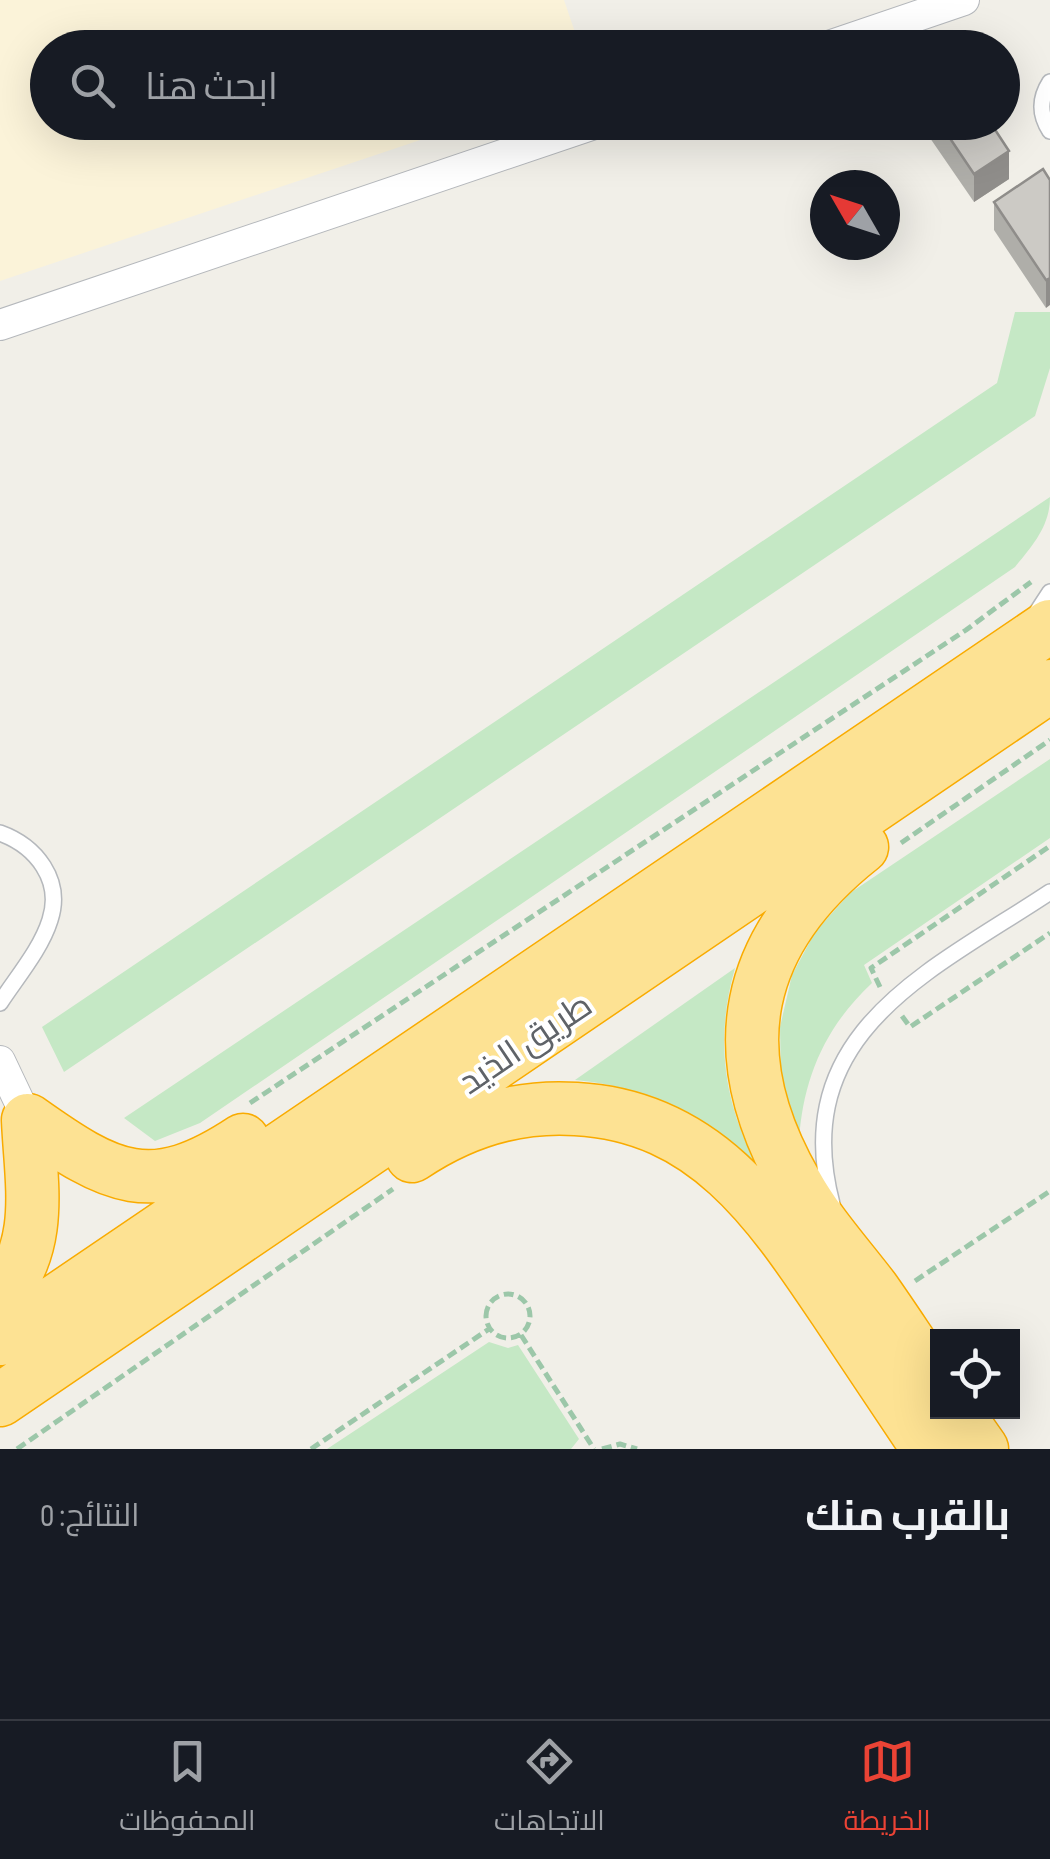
<!DOCTYPE html>
<html lang="ar">
<meta charset="utf-8">
<style>
:root{--surface:#171b24;--page:#20242c;--text:#f1f3f6;--muted:#9ea1a6;--line:#363941;--accent:#ea4335}
body{margin:0;font-family:"Sofia Sans Condensed",Cairo,sans-serif;background:var(--page);color:var(--text);direction:rtl}
.controls{position:absolute;right:30px;bottom:30px;display:grid;overflow:hidden;border-radius:0px;box-shadow:0 10px 40px #0002}
.controls button{width:90px;height:90px;display:grid;place-items:center;padding:0;border:0;border-bottom:2px solid var(--line);background:var(--surface);color:var(--text);font:50px sans-serif}
.compass{position:absolute;left:810px;top:170px;width:90px;height:90px;border-radius:50%;background:var(--surface);box-shadow:0 10px 40px #0002;rotate:309deg}
.list{margin:0;padding:0;list-style:none}
h2{display:flex;justify-content:space-between;align-items:center;height:130px;margin:0;padding:0 40px;font-size:42px}
h2 small{font-size:32px;font-weight:400;color:var(--muted)}
.icon{flex:none;width:55px;height:55px;fill:none;stroke:currentColor;stroke-width:2;stroke-linecap:round;stroke-linejoin:round}
.map{position:relative;flex:none;width:1050px;height:1449px;overflow:hidden;direction:ltr}
.search{position:absolute;background:var(--surface);box-shadow:0 10px 40px #0002;left:30px;right:30px;top:30px;height:110px;display:flex;align-items:center;gap:25px;box-sizing:border-box;padding:0 35px;border-radius:55px;color:var(--muted);font-size:38px}
.sheet{height:270px;background:var(--surface)}
nav{display:flex;justify-content:space-around;align-items:center;box-sizing:border-box;height:140px;border-top:2px solid var(--line);background:var(--surface);font-size:28px;color:var(--muted)}
nav a{display:grid;justify-items:center;gap:5px}
nav .on{color:var(--accent)}
.map>svg:first-child{display:block}
</style>
<div class="map">
<svg width="1050" height="1449" viewBox="0 0 1050 1449">
<rect width="100%" height="100%" fill="#f1efe8"/>
<path fill="#c5e8c5" d="M 1015,312 L 1050,312 L 1050,368 L 1035,416 L 64,1072 L 42,1027 L 997,383 Z
M 1050,497 C 1050,526 1033,545 1015,567 L 200,1123 L 155,1141 L 124,1118 Z
M 1050,759 L 1050,838 L 864,965 L 872,983 C 825,1027 803,1078 799,1141 L 781,1083 L 780,1027 L 792,975 L 815,932 L 850,893 Z
M 735,968 C 715,1038 723,1100 756,1164 C 700,1119 648,1086 575,1080 Z
M 489,1342 L 508,1348 L 518,1345 L 579,1439 L 571,1449 L 327,1449 Z"/>
<path fill="#fbf3d9" d="M 0,0 L 564,0 L 580,47 L 48,48 L 48,122 L 471,123 L 0,281 Z"/>
<g fill="none" stroke-linecap="round" stroke-linejoin="round">
<defs>
<path id="lane" d="M 1050,82 C 1039,99 1039,114 1050,131
M 1033,618 L 1050,592
M 0,833 C 36,846 63,880 50,920 C 41,949 17,977 0,1003
M 832,1204 C 787,1032 931,971 1050,892"/>
<path id="street" d="M 823,48 L 964,0
M 0,325 L 600,122
M 0,1061 L 28,1120"/>
<path id="highway" d="M 862,847 C 743,941 720,1052 796,1184 C 817,1222 847,1255 873,1289 C 895,1320 916,1353 938,1384
M 28,1120 C 111,1179 151,1201 243,1140
M 412,1156 C 461,1123 517,1105 576,1109 C 706,1116 769,1212 835,1310 C 866,1356 897,1403 928,1449
M 0,1298 C 45,1243 31,1186 28,1120
M 0,1339 L 1050,626
M 0,1400 L 1050,686
M 956,1412 L 982,1449"/>
</defs>
<use href="#lane" stroke="#b5b8bc" stroke-width="18"/>
<use href="#street" stroke="#b5b8bc" stroke-width="32"/>
<use href="#highway" stroke="#f9ab00" stroke-width="55"/>
<path stroke="#9cc7a9" stroke-width="5" stroke-dasharray="10 5" stroke-linecap="butt" d="M 901,843 L 1050,740
M 880,987 L 871,968 L 1050,846
M 902,1016 L 910,1027 L 1050,933
M 250,1103 L 966,630 L 1031,582
M 915,1281 L 1050,1191
M486 1316a22 22 0 1 1 44 0a22 22 0 1 1-44 0Z
M 521,1335 L 594,1449
M 17,1449 L 393,1189
M 311,1449 L 489,1329
M 602,1449 L 620,1444 L 637,1449"/>
<use href="#lane" stroke="#fff" stroke-width="15"/>
<use href="#street" stroke="#fff" stroke-width="30"/>
<use href="#highway" stroke="#fde293" stroke-width="52"/>
</g>
<path fill="#afaea9" d="M 919,122 L 990,122 L 1009,179 L 974,202 Z
M 1050,180 L 1046,308 L 994,230 L 994,202 Z"/>
<path fill="#8f8d8a" d="M 1009,151 L 1009,179 L 974,202 L 974,174 Z
M 1050,278 L 1050,305 L 1046,308 L 1046,280 Z"/>
<path fill="#cccac5" stroke="#8f8d8a" stroke-width="2.5" d="M 939,122 L 990,122 L 1009,151 L 974,174 Z
M 1043,169 L 1050,180 L 1050,278 L 1046,280 L 994,202 Z"/>
<g text-anchor="middle" stroke-width="8" stroke-linejoin="round" paint-order="stroke">
<g font-size="35" fill="#5f6368" stroke="#fff">
<text transform="translate(525 1043) rotate(-34)" y="12">طريق الذيد</text>
</g>
</g>
</svg>
<div class="controls">
<button><svg class="icon" aria-label="locate" viewBox="0 0 24 24"><circle cx="12" cy="12" r="6"/><path d="M12 2v4M12 18v4M2 12h4M18 12h4"/></svg></button>
</div>
<svg class="compass" viewBox="-18 -18 36 36"><path d="M0-13l5 13h-10z" fill="#e53935"/><path d="M0 13l5-13h-10z" fill="#9ea1a6"/></svg>
<div class="search"><svg class="icon" aria-label="search" viewBox="0 0 24 24"><circle cx="10" cy="10" r="6"/><path d="M15 15l6 6"/></svg>ابحث هنا</div>
</div>
<section class="sheet">
<h2>بالقرب منك<small>النتائج: 0</small></h2>
<ul class="list">
</ul>
</section>
<nav>
<a class="on"><svg class="icon" aria-label="map" viewBox="0 0 24 24"><path d="M3 6l6-2 6 2 6-2v14l-6 2-6-2-6 2zM9 4v14M15 6v14"/></svg>الخريطة</a>
<a><svg class="icon" aria-label="directions" viewBox="0 0 24 24"><path d="M12 3l9 9-9 9-9-9zM9 14v-3h6M13 9l2 2-2 2"/></svg>الاتجاهات</a>
<a><svg class="icon" aria-label="saved" viewBox="0 0 24 24"><path d="M7 4h10v16l-5-4-5 4z"/></svg>المحفوظات</a>
</nav>
